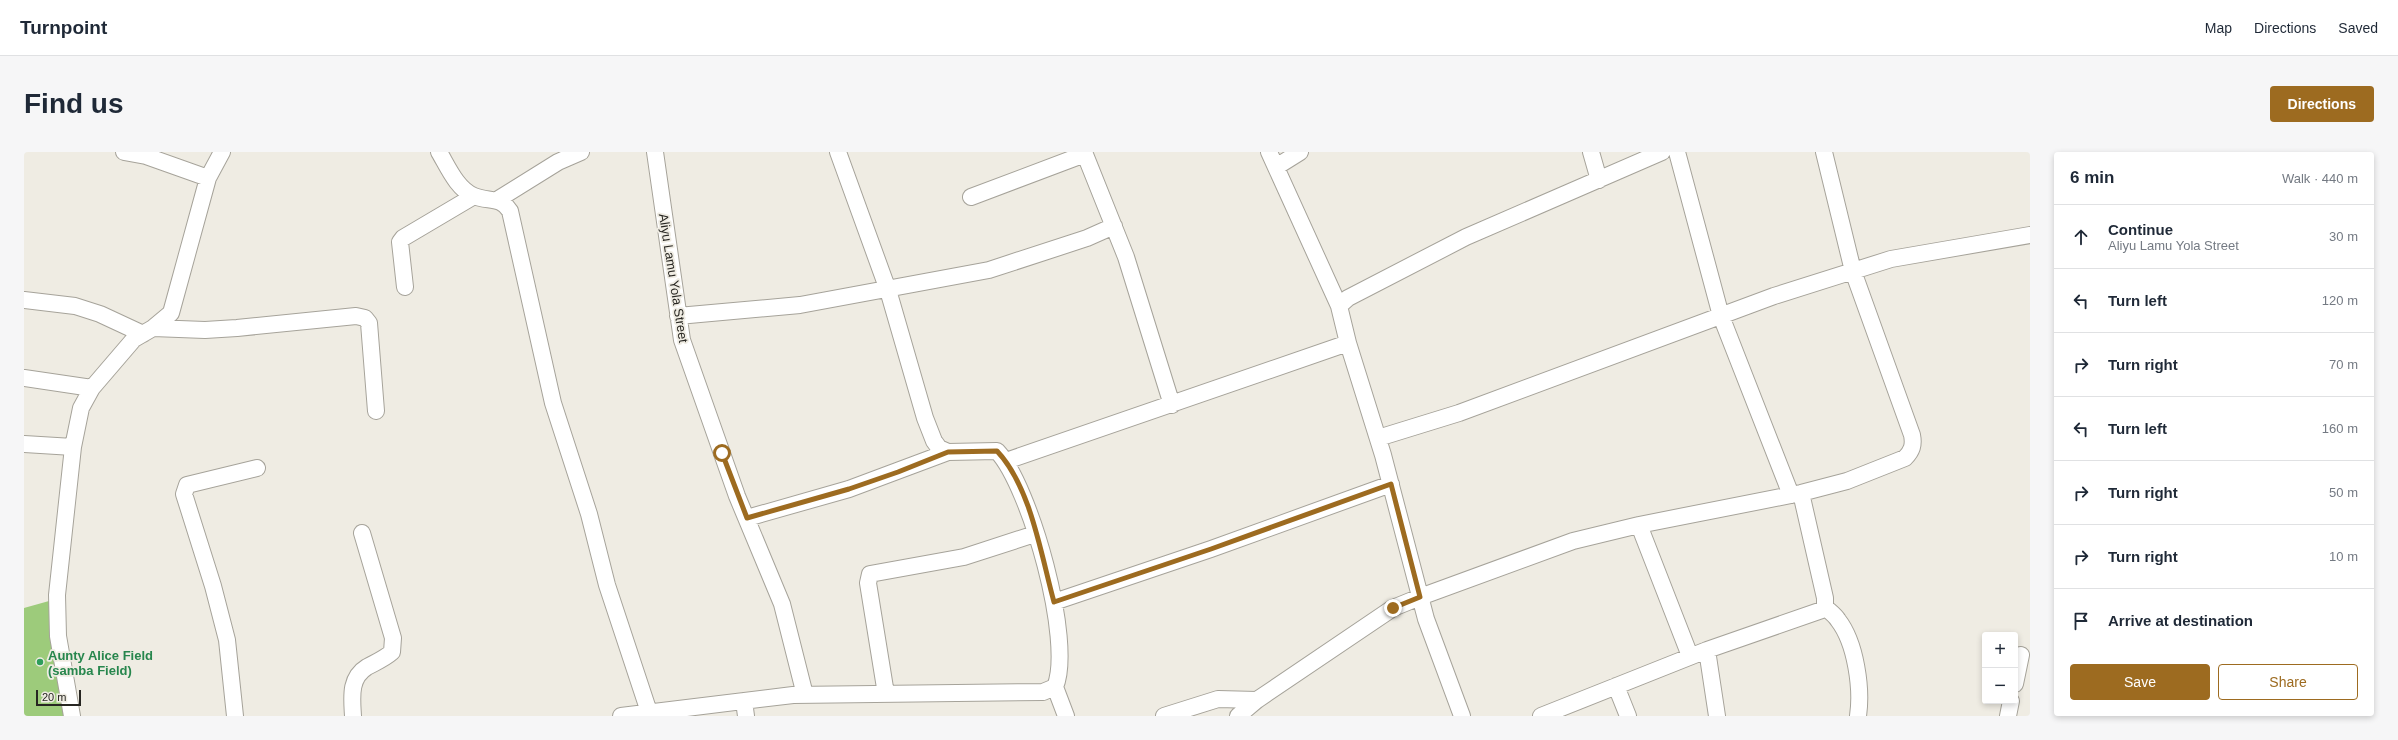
<!DOCTYPE html>
<meta charset="utf-8">
<style>
:root{--surface:#fff;--page:#f6f6f7;--text:#1f2937;--muted:#747a83;--line:#e0e1e3;--accent:#9d6b20}
body{margin:0;font-family:Arial,sans-serif;background:var(--page);color:var(--text)}
.controls{position:absolute;right:12px;bottom:12px;display:grid;overflow:hidden;border-radius:4px;box-shadow:0 2px 6px #0003}
.controls button{width:36px;height:36px;display:grid;place-items:center;padding:0;border:0;border-bottom:1px solid var(--line);background:var(--surface);color:var(--text);font:20px sans-serif}
.scale{position:absolute;left:12px;bottom:10px;width:45px;box-sizing:border-box;padding-left:4px;border:2px solid #272622;border-top:0;font-size:11px;line-height:14px;white-space:nowrap;color:#272622;-webkit-text-stroke:3px #efece3;paint-order:stroke}
.stop{position:absolute;width:12px;height:12px;margin:-9px;border:3px solid #9d6b20;border-radius:50%;background:#fff}
.stop.end{background:#9d6b20;border-color:#fff;box-shadow:0 1px 4px #0008}
.list{margin:0;padding:0;list-style:none}
h2{display:flex;justify-content:space-between;align-items:center;height:52px;margin:0;padding:0 16px;font-size:17px}
h2 small{font-size:13px;font-weight:400;color:var(--muted)}
.list li{display:grid;grid-template-columns:26px 1fr auto;gap:12px;align-items:center;box-sizing:border-box;height:64px;padding:0 16px;border-top:1px solid var(--line)}
.list b{display:block;font-size:15px;white-space:nowrap}
.list p{margin:0;font-size:13px;white-space:nowrap;color:var(--muted)}
.list em{font-size:13px;font-style:normal;color:var(--muted)}
.actions{display:flex;gap:8px;padding:12px 16px}
.actions a{flex:1;padding:9px 0;border:1px solid var(--accent);border-radius:4px;text-align:center;font-size:14px;color:var(--accent)}
.actions .main{background:var(--accent);color:#fff}
.icon{flex:none;width:22px;height:22px;fill:none;stroke:currentColor;stroke-width:2;stroke-linecap:round;stroke-linejoin:round}
.map{position:relative;flex:none;width:2006px;height:564px;overflow:hidden;border-radius:4px}
header{display:flex;align-items:center;gap:24px;box-sizing:border-box;height:56px;padding:0 20px;background:var(--surface);border-bottom:1px solid var(--line)}
header strong{font-size:19px}
nav{display:flex;gap:22px;margin-inline-start:auto;font-size:14px}
.intro{display:flex;align-items:center;justify-content:space-between;box-sizing:border-box;height:96px;padding:0 24px}
h1{margin:0;font-size:28px}
.button{padding:10px 18px;border-radius:4px;background:var(--accent);color:#fff;font-size:14px;font-weight:700}
main{display:flex;gap:24px;padding:0 24px}
aside{flex:1;background:var(--surface);border-radius:4px;box-shadow:0 2px 6px #0003}
.map>svg:first-child{display:block}
</style>
<header>
<strong>Turnpoint</strong>
<nav><a>Map</a><a>Directions</a><a>Saved</a></nav>
</header>
<div class="intro"><h1>Find us</h1><a class="button">Directions</a></div>
<main>
<div class="map">
<svg width="2006" height="564" viewBox="0 0 2006 564">
<rect width="100%" height="100%" fill="#efece3"/>
<path fill="#9dcb7b" d="M 25,449 L 40,564 L 0,564 L 0,456 Z"/>
<g fill="none" stroke-linecap="round" stroke-linejoin="round">
<defs>
<path id="minor" d="M 100,0 L 122,4 L 184,26
M 415,0 C 424,15 433,37 450,44 C 464,50 477,44 486,59 L 529,251 L 565,362 L 583,433 L 625,560
M 631,0 L 658,188 L 713,344 L 758,452 L 781,543
M 1060,0 L 1102,105 L 1148,253
M 1245,0 L 1315,154
M 1567,0 L 1575,28
M 1653,0 L 1697,164 L 1767,343
M 1252,15 L 1276,0
M 947,45 L 1061,2
M 473,48 L 534,10 L 557,0
M 381,135 L 376,90 L 379,86 L 450,44
M 0,148 L 51,154 L 76,162 L 119,182
M 654,164 L 776,153 L 965,118 L 1063,86 L 1090,74
M 129,176 L 181,178 L 213,176 L 332,164 L 341,166 L 345,171 L 352,259
M 0,226 L 68,236
M 1354,286 L 1435,261 L 1750,144 L 1867,107 L 2006,83
M 0,292 L 49,295
M 982,309 L 1324,191
M 723,366 L 825,337 L 924,300
M 1615,373 L 1666,504
M 1030,450 L 1187,397 L 1367,332
M 1801,455 C 1805,459 1811,463 1814,468 C 1832,491 1838,537 1834,564
M 1683,498 L 1693,564
M 1991,532 L 1997,503
M 1592,534 L 1604,564
M 1031,535 L 1042,564
M 862,542 L 844,431 L 846,422 L 940,405 L 1011,382
M 720,549 L 722,564
M 48,564 L 34,484 L 33,443 L 49,295 L 57,256 L 68,236 L 110,187 L 129,176 L 147,161 L 184,26 L 198,0
M 211,564 L 203,488 L 189,434 L 160,342 L 163,333 L 233,316
M 329,564 C 328,546 325,526 343,515 C 352,510 360,507 368,500 L 369,486 L 338,381
M 597,564 L 769,543 L 1019,540 L 1031,535 C 1050,490 1006,334 973,299 L 924,300 L 915,296 L 910,289 L 901,266 L 864,138 L 814,0
M 1140,564 L 1194,547 L 1233,548
M 1214,564 L 1233,548 L 1369,456 L 1396,445 L 1549,389 L 1615,373 L 1777,341 L 1823,329 L 1881,306 C 1888,299 1890,293 1888,283 L 1829,119 L 1800,0
M 1438,564 L 1402,467 L 1359,303 L 1324,191 L 1315,154 L 1324,146 L 1442,85 L 1638,0
M 1517,564 L 1683,498 L 1798,458 L 1801,455 L 1801,446 L 1777,341
M 1984,564 L 1987,549"/>
</defs>
<use href="#minor" stroke="#a6a39a" stroke-width="18"/>
<use href="#minor" stroke="#fff" stroke-width="16"/>
</g>
<g fill="none" stroke-linecap="round" stroke-linejoin="round">
<path stroke="#9d6b20" stroke-width="5" d="M 698,301 L 723,366 L 825,337 L 874,320 L 924,300 L 973,299 C 1007,335 1017,403 1030,450 L 1187,397 L 1367,332 L 1396,445 L 1369,456"/>
</g>
<circle fill="#2e9e5b" stroke="#efece3" stroke-width="1.5" cx="16" cy="510" r="4"/>
<g text-anchor="middle" stroke-width="3.5" stroke-linejoin="round" paint-order="stroke">
<g font-size="13" fill="#272622" stroke="#efece3">
<text transform="translate(650 126) rotate(81)" y="5">Aliyu Lamu Yola Street</text>
</g>
<g font-size="13" font-weight="bold" fill="#27864d" stroke="#efece3" text-anchor="start">
<text x="24" y="508">Aunty Alice Field<tspan x="24" dy="15">(samba Field)</tspan></text>
</g>
</g>
</svg>
<div class="controls">
<button>+</button>
<button>−</button>
</div>
<div class="scale">20 m</div>
<div class="stop" style="left:698px;top:301px"></div>
<div class="stop end" style="left:1369px;top:456px"></div>
</div>
<aside>
<h2>6 min<small>Walk · 440 m</small></h2>
<ul class="list">
<li><svg class="icon" aria-label="ahead" viewBox="0 0 24 24"><path d="M12 20V5M6 11l6-6 6 6"/></svg><div><b>Continue</b><p>Aliyu Lamu Yola Street</p></div><em>30 m</em></li>
<li><svg class="icon" aria-label="left" viewBox="0 0 24 24"><path d="M17 20v-9H6M10 6l-5 5 5 5"/></svg><div><b>Turn left</b></div><em>120 m</em></li>
<li><svg class="icon" aria-label="right" viewBox="0 0 24 24"><path d="M7 20v-9h11M14 6l5 5-5 5"/></svg><div><b>Turn right</b></div><em>70 m</em></li>
<li><svg class="icon" aria-label="left" viewBox="0 0 24 24"><path d="M17 20v-9H6M10 6l-5 5 5 5"/></svg><div><b>Turn left</b></div><em>160 m</em></li>
<li><svg class="icon" aria-label="right" viewBox="0 0 24 24"><path d="M7 20v-9h11M14 6l5 5-5 5"/></svg><div><b>Turn right</b></div><em>50 m</em></li>
<li><svg class="icon" aria-label="right" viewBox="0 0 24 24"><path d="M7 20v-9h11M14 6l5 5-5 5"/></svg><div><b>Turn right</b></div><em>10 m</em></li>
<li><svg class="icon" aria-label="arrive" viewBox="0 0 24 24"><path d="M6 21V4h12l-3 4 3 4H6"/></svg><div><b>Arrive at destination</b></div></li>
</ul>
<div class="actions"><a class="main">Save</a><a>Share</a></div>
</aside>
</main>
